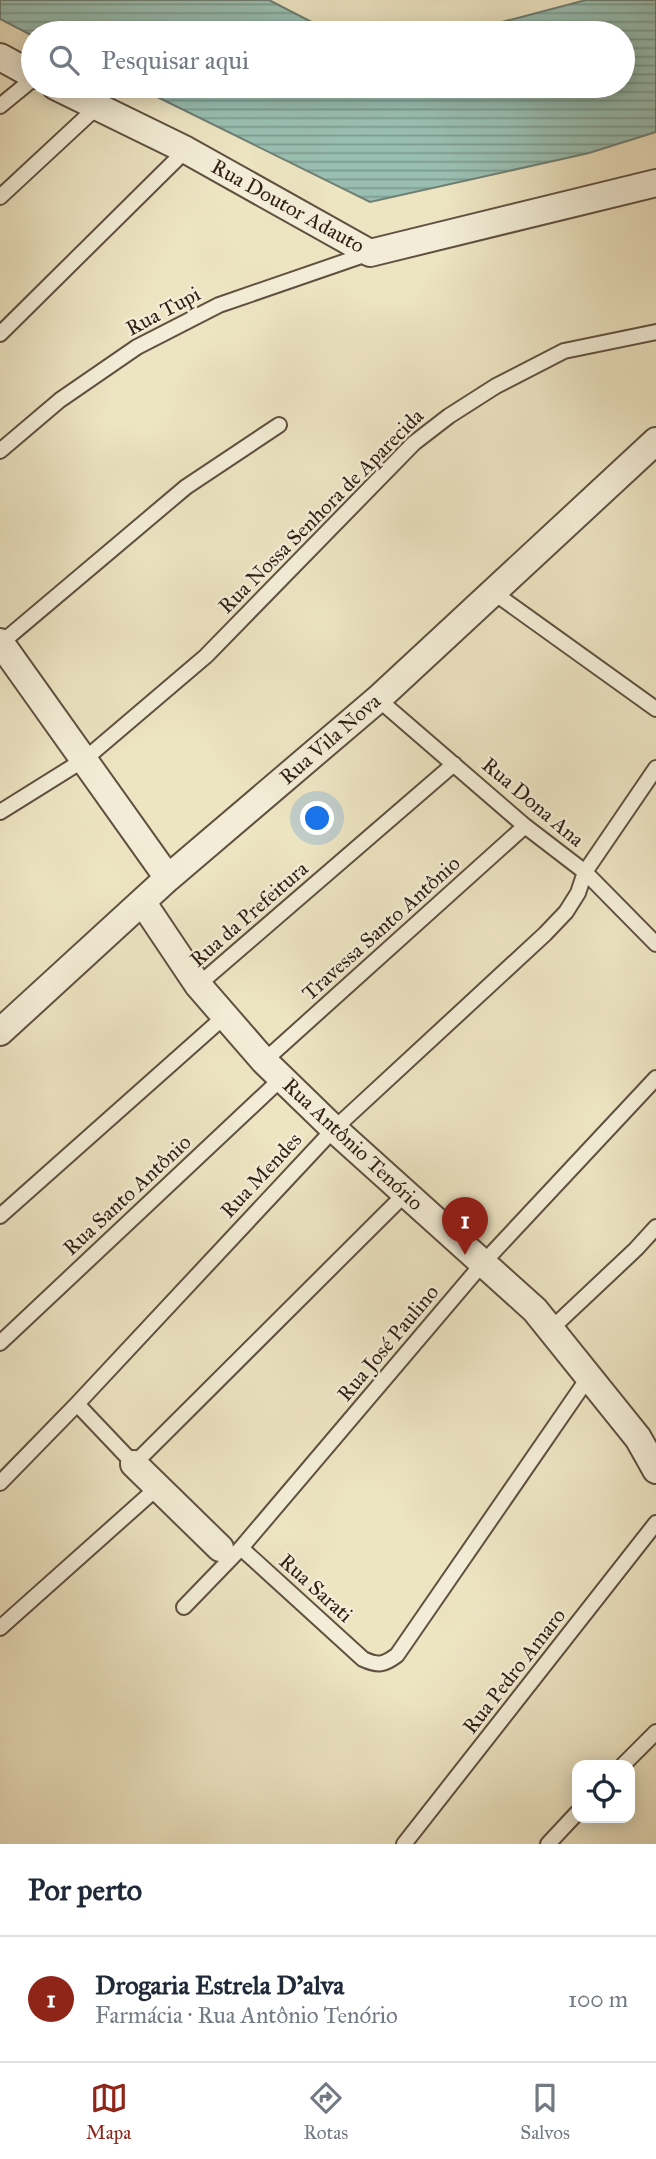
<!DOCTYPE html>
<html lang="pt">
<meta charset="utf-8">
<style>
:root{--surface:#fff;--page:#f6f6f7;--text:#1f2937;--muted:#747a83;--line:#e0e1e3;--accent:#8f2418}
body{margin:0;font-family:"IM FELL Great Primer",serif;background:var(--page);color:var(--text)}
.controls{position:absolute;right:21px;bottom:21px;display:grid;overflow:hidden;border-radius:14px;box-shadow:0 4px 18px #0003}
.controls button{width:63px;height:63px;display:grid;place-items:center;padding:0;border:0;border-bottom:2px solid var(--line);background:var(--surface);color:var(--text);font:35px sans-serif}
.you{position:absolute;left:318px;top:819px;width:24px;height:24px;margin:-18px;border:5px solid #fff;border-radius:50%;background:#1a73e8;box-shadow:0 0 0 10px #1a73e833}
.badge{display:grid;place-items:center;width:46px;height:46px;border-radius:50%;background:var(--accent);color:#fff;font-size:23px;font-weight:700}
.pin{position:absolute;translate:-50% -58px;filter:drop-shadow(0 2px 4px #0008)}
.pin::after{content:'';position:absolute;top:37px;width:24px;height:21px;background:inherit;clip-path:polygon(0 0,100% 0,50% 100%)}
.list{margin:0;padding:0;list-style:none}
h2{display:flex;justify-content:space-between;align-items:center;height:91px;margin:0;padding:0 28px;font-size:30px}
h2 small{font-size:23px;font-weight:400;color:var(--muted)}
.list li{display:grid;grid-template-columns:46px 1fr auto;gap:21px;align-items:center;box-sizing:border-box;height:126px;padding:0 28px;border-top:2px solid var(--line)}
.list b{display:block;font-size:26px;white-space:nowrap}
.list p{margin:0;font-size:23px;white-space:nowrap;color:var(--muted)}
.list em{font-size:23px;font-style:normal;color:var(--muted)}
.icon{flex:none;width:38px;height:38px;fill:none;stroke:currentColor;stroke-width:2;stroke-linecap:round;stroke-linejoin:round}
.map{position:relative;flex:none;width:656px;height:1844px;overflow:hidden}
.search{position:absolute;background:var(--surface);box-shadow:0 4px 18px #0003;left:21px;right:21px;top:21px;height:77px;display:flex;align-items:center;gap:18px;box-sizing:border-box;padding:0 24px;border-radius:38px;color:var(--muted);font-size:26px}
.sheet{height:217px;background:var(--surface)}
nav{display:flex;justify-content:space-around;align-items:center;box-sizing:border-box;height:98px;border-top:2px solid var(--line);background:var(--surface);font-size:19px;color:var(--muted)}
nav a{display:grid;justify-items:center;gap:4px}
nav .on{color:var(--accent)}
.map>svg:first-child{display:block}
</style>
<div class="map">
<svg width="656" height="1844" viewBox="0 0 656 1844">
<defs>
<pattern id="water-rules" width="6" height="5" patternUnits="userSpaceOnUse" patternTransform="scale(1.75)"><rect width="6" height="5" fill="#99bfb2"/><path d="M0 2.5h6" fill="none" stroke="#7d9b90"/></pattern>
</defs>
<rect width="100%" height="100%" fill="#ede4c2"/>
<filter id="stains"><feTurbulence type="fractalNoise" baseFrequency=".00286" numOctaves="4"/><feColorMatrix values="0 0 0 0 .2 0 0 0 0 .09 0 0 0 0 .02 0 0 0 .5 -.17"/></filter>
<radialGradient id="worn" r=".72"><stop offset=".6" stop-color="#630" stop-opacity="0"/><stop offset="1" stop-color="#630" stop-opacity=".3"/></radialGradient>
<path fill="url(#water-rules)" stroke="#6f7f73" stroke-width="2" d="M 0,0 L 269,0 L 333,33 L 33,33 L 33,36 L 0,19 Z
M 586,0 L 656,0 L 656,132 L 589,153 L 370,202 L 135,86 L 623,86 L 623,33 L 460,33 Z"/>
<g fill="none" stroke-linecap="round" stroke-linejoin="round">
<defs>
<path id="service" d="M 0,106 L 33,79
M 0,197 L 98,106
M 0,334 L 186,150
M 0,451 L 60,400 L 137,347 L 219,305 L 370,253
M 493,592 L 656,709
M 0,644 L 186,487 L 279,425
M 378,699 L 525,826 L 585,872 L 656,944
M 0,812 L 85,759 L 206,656 L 414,443 L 449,416 L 496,386 L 564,351 L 656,332
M 198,985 L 454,764
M 264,1061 L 525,826
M 0,1216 L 225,1016
M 550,1330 L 636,1249 L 656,1227
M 0,1343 L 282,1078
M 77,1404 L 134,1464 L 406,1193
M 0,1483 L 77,1404 L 334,1129 L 545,934 L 566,912 L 578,893 L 585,872 L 656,768
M 241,1548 L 363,1659 C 378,1666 384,1665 397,1655 L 588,1378
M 184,1607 L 241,1548 L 483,1263 L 656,1078
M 0,1628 L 158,1487
M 623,1765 L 656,1732
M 404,1844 L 656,1523
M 548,1844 L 577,1813"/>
<path id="minor" d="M 0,57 L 33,75
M 55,86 L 186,150 L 370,253 L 656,183
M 0,642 L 168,878
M 143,903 L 198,985 L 264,1061 L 334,1129 L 535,1310 L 638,1438 L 656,1470
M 0,1032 L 168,878 L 378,699 L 656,441
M 134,1464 L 220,1548"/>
</defs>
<use href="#service" stroke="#5f5040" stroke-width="18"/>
<use href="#minor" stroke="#5f5040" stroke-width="30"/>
<use href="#service" stroke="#f3edd7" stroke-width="14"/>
<use href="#minor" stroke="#f3edd7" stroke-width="26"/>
</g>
<g text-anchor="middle" stroke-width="5" stroke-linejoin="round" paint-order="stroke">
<g font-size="21" fill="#301f14" stroke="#f3edd7">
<text transform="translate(288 206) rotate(29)" y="7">Rua Doutor Adauto</text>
<text transform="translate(163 311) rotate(-28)" y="7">Rua Tupi</text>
<text transform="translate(321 511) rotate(-45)" y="7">Rua Nossa Senhora de Aparecida</text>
<text transform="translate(330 739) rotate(-41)" y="7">Rua Vila Nova</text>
<text transform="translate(533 802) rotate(40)" y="7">Rua Dona Ana</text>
<text transform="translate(249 914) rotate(-41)" y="7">Rua da Prefeitura</text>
<text transform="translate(381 928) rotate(-42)" y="7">Travessa Santo Antônio</text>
<text transform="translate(353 1144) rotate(43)" y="7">Rua Antônio Tenório</text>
<text transform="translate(261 1175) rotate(-47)" y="7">Rua Mendes</text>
<text transform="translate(127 1195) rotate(-43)" y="7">Rua Santo Antônio</text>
<text transform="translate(388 1343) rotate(-50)" y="7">Rua José Paulino</text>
<text transform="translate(316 1588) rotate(42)" y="7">Rua Sarati</text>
<text transform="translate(514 1671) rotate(-52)" y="7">Rua Pedro Amaro</text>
</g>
</g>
<rect width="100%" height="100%" filter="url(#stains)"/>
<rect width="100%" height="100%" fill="url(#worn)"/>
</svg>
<div class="controls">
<button><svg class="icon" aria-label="locate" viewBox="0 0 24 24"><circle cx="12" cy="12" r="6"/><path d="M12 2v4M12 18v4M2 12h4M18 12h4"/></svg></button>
</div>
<div class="you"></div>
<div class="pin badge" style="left:465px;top:1255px">1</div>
<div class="search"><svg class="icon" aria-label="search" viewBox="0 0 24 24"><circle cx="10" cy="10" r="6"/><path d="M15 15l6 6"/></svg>Pesquisar aqui</div>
</div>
<section class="sheet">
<h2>Por perto<small></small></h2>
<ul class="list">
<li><span class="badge">1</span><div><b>Drogaria Estrela D'alva</b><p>Farmácia · Rua Antônio Tenório</p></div><em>100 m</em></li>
</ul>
</section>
<nav>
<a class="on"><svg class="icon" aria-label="map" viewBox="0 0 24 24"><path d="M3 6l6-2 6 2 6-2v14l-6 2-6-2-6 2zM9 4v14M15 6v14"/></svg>Mapa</a>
<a><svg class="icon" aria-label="directions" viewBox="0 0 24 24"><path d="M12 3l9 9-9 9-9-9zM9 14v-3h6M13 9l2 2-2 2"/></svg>Rotas</a>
<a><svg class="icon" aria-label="saved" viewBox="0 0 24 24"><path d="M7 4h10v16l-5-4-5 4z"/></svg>Salvos</a>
</nav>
